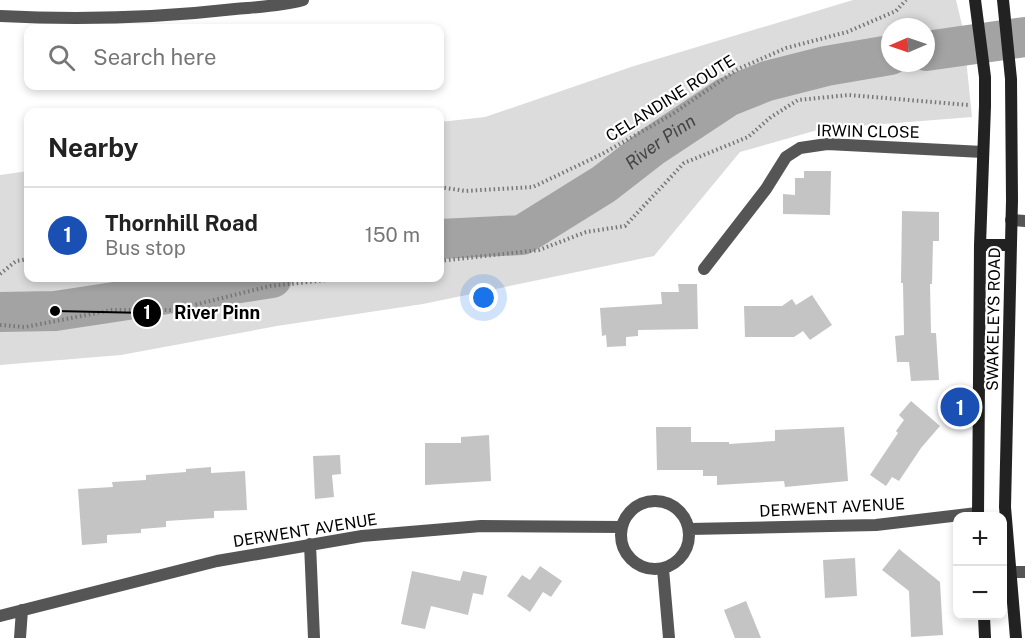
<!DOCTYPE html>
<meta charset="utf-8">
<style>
:root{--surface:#fff;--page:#f2f2f2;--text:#222;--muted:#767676;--line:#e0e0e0;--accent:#000}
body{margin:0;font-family:"Public Sans",sans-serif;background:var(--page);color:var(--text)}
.controls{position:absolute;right:18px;bottom:18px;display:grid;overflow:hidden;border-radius:12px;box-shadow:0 3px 9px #0003}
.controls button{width:54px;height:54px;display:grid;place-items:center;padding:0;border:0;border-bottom:2px solid var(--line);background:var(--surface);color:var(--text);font:30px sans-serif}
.compass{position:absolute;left:881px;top:18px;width:54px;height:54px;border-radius:50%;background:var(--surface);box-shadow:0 3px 9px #0003;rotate:268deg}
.you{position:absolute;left:484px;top:298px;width:21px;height:21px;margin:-15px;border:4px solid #fff;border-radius:50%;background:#1a73e8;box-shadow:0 0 0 9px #1a73e833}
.badge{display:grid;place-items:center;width:39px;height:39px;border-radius:50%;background:var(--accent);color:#fff;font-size:20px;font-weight:700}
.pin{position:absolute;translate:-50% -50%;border:3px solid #fff;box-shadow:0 2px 6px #0006}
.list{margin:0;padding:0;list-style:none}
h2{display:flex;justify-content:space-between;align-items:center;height:78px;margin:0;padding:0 24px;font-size:26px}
h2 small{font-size:20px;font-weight:400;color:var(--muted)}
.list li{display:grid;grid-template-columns:39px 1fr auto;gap:18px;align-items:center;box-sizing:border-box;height:96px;padding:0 24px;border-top:2px solid var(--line)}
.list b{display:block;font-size:22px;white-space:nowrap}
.list p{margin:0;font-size:20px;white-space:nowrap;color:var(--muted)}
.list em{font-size:20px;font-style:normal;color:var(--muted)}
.icon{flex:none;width:33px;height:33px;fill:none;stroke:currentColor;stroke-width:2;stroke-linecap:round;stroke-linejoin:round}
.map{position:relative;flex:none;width:1025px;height:638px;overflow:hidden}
.search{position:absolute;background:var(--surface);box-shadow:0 3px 9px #0003;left:24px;top:24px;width:420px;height:66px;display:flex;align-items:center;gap:15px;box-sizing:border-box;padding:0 21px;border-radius:12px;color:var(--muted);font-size:22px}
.panel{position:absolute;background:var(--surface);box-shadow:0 3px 9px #0003;left:24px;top:108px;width:420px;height:174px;border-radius:12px}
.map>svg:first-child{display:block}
</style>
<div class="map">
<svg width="1025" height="638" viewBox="0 0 1025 638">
<rect width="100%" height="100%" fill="#fff"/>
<path fill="#dcdcdc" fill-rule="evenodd" d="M 853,0 L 956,0 L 963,29 L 972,117 L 821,129 L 740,152 L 654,256 L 423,304 L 277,326 L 121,355 L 0,365 L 0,175 L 28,171 L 28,278 L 440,278 L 440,122 L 485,117 L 634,66 ZM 890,27 L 926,27 L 926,63 L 890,63 Z"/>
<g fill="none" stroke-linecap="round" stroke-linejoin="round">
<g stroke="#a3a3a3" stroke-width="40">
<path d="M 926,51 L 1025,37"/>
<path id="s1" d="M 440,239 L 522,235 L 604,184 L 653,146 L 727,97 L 767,81 L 826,66 L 890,55"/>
<path d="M 0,312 L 55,311 L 272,278"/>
</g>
</g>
<path fill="#c4c4c4" d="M 804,171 L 831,171 L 830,215 L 783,214 L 783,194 L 795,195 L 795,178 L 804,178 Z
M 902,211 L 939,212 L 939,241 L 933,241 L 932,284 L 930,284 L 931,333 L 936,333 L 939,380 L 911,381 L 909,362 L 897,362 L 895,336 L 904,335 L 903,283 L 901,283 Z
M 678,284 L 697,284 L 698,329 L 638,330 L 638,336 L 626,337 L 626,346 L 607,347 L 606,335 L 602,336 L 600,308 L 662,304 L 661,292 L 679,292 Z
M 812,295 L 832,325 L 810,340 L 803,331 L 794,337 L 745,337 L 744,306 L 782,306 L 792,299 L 796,305 Z
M 911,401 L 940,426 L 921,448 L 899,481 L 892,477 L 886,486 L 870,475 L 898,433 L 896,431 L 904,420 L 899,415 Z
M 656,427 L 691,427 L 691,442 L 729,442 L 729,444 L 775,441 L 775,430 L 844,427 L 848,481 L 785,487 L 784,481 L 717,485 L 717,476 L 703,476 L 703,470 L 657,470 Z
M 489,435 L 491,481 L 425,485 L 425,443 L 461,443 L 461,437 Z
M 340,455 L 341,474 L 332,475 L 334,497 L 315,499 L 313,456 Z
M 211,467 L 211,473 L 245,471 L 247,510 L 214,511 L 214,518 L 166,521 L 166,527 L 141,529 L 141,533 L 107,535 L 107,543 L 82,545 L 78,489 L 113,487 L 112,482 L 146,480 L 146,475 L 186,472 L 186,469 Z
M 899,549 L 940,582 L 943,635 L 911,637 L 909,591 L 882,570 Z
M 855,558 L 857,596 L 825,598 L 823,560 Z
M 540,566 L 562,581 L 551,597 L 543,592 L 530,612 L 507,596 L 522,575 L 530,580 Z
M 412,571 L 460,581 L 463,571 L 487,576 L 483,595 L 473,593 L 468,615 L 431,606 L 425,629 L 401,624 Z
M 746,601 L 761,638 L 735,638 L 724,610 Z"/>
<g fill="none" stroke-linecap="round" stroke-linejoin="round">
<path stroke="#777" stroke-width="4" stroke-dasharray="1.5 3" stroke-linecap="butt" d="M 440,187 L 465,191 L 533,187 L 602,154 L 671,115 L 738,69 L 786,48 L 847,32 L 896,11 L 906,0
M 440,261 L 539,250 L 586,232 L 625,226 L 684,163 L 748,137 L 771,117 L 798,100 L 849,95 L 968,105
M 0,274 L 16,261 L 28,259
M 0,325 L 25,327 L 112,310 L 174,310 L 270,286 L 346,278"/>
<path stroke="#555" stroke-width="12" d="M 0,16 C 79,20 156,18 235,9 C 257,7 282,6 303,0
M 1011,220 L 1025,221
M 704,269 L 766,189 L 786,157 L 800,148 L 827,144 L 983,152
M621 535a34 34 0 1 1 68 0a34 34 0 1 1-68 0Z
M 689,529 L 876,525 L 977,513
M 310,544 L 314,638
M 663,569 L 669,638
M 1010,572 L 1025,572
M 0,616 L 217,561 L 362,536 L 481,526 L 622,527
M 20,638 L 22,610"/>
<path stroke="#222" stroke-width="12" d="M 975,0 L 985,77 L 985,106 L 980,245 L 978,516
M 1003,0 L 1011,79 L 1012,200 L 1005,507 L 1016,638
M 980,245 L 1011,245
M 984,616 L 985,638"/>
</g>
<g text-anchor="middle" stroke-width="4.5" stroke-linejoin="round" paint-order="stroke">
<g font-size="16" fill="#000" stroke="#fff">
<text transform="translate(670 98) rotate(-32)" y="6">CELANDINE ROUTE</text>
<text transform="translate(868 131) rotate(1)" y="6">IRWIN CLOSE</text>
<text transform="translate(993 319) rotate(-89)" y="6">SWAKELEYS ROAD</text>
<text transform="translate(832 507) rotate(-3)" y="6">DERWENT AVENUE</text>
<text transform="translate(305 530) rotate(-9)" y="6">DERWENT AVENUE</text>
</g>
<g font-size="18" font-style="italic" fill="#444" stroke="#fff">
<text dy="6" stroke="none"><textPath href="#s1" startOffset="249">River Pinn</textPath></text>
</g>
</g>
<path fill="none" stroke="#000" stroke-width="2" d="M55 311L147 313"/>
<g fill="#000" stroke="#fff" stroke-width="2">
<circle cx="55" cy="311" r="6"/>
<circle cx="147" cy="313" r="15"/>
</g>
<g font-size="18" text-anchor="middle" font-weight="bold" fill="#fff">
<text x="147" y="319">1</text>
</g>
<g font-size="18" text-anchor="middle" font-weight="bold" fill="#000" stroke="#fff" stroke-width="4.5" stroke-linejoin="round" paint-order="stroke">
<text x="217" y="319">River Pinn</text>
</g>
</svg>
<div class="controls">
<button>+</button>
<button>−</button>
</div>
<svg class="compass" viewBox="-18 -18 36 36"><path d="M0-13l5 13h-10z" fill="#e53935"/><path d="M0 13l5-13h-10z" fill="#767676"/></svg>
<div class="you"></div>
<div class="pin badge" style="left:960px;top:407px;background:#1a4fb4">1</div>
<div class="search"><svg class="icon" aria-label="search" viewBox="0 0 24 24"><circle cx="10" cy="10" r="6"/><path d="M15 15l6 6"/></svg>Search here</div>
<section class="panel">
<h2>Nearby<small></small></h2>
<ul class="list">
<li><span class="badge" style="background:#1a4fb4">1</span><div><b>Thornhill Road</b><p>Bus stop</p></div><em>150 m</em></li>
</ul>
</section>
</div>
